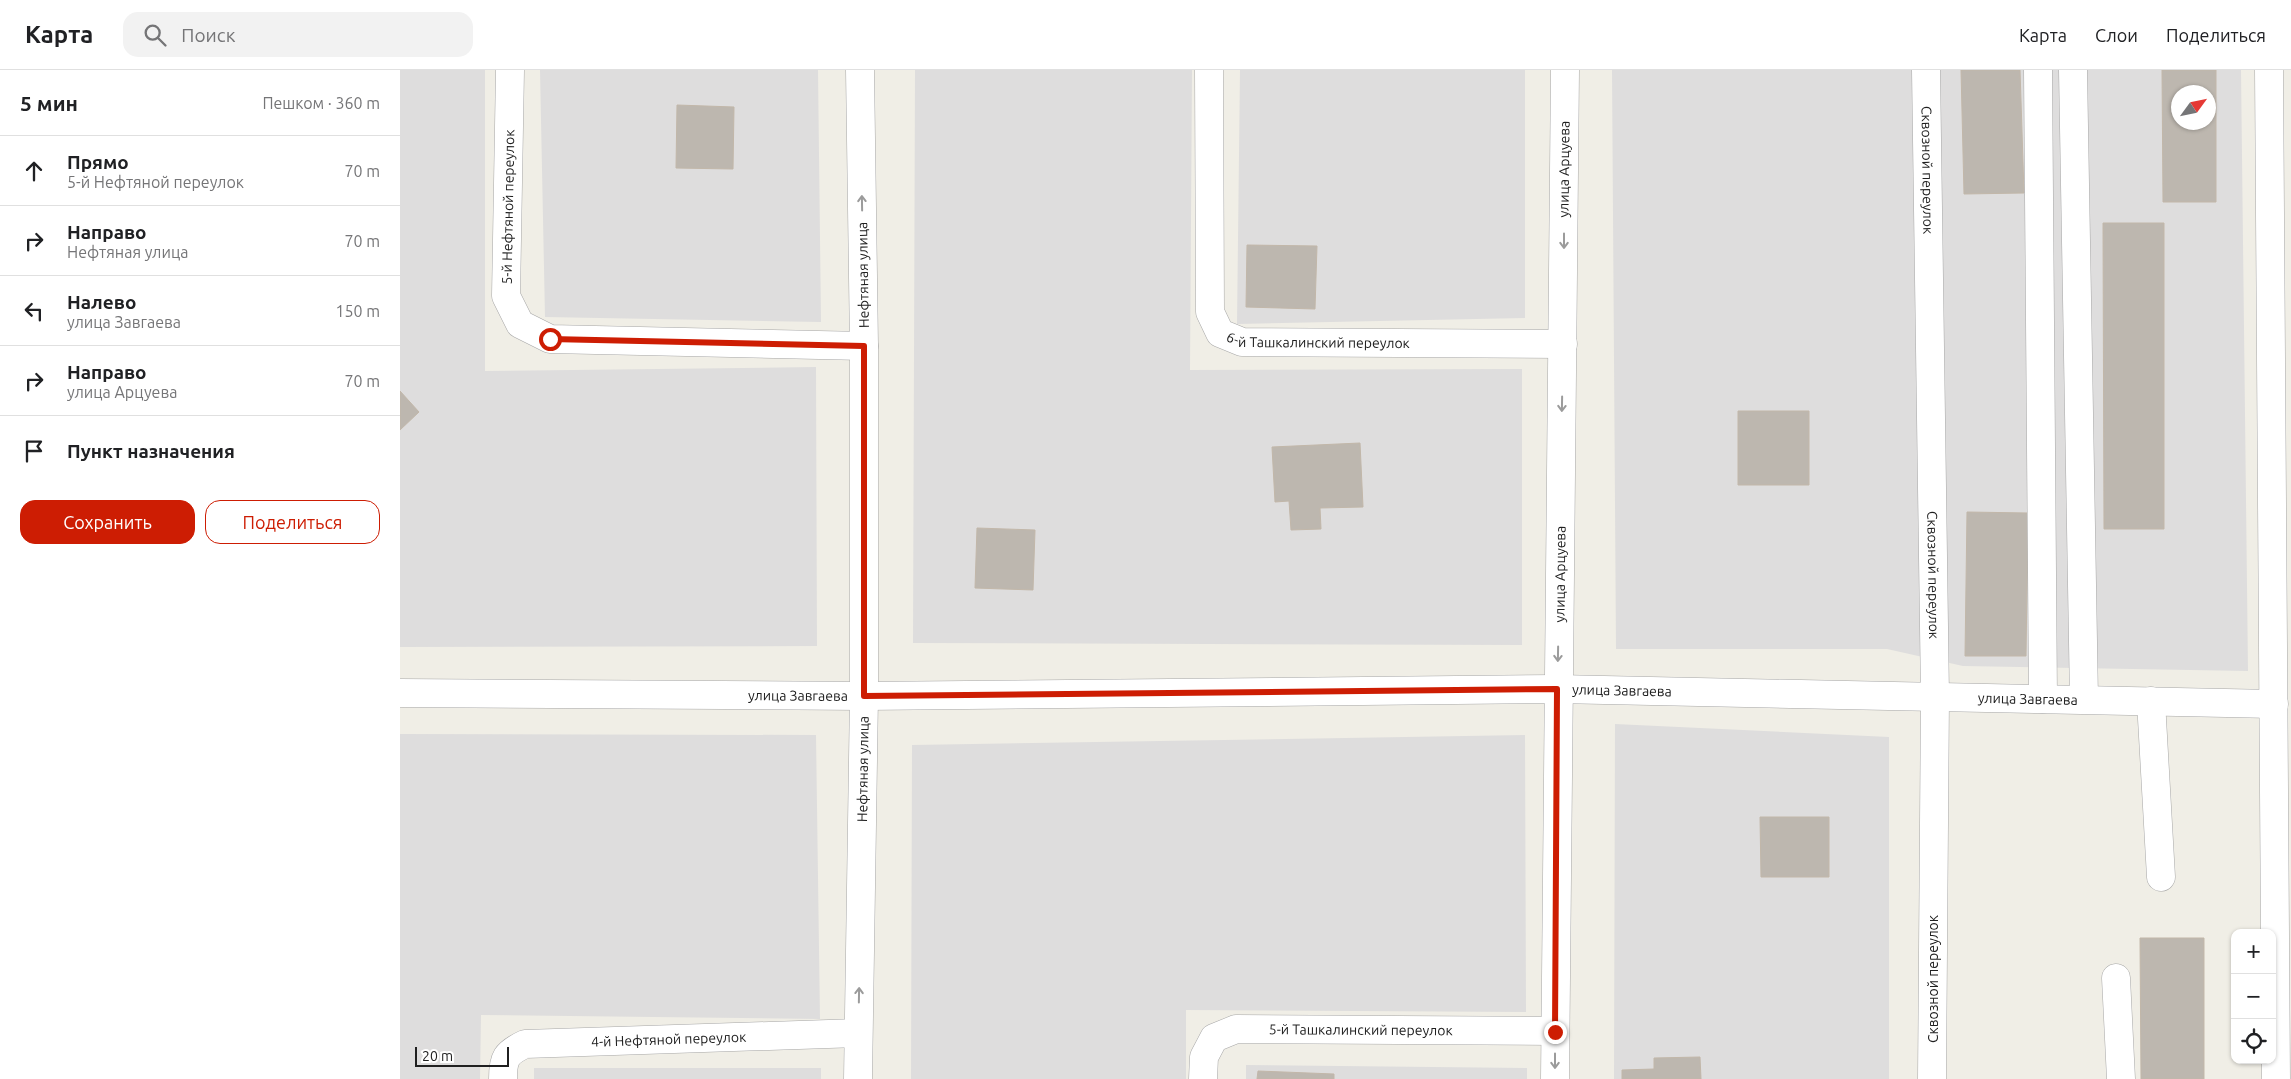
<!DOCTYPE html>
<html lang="ru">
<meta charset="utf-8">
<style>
:root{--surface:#fff;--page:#f2f2f2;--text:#202124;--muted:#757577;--line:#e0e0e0;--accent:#cd1d03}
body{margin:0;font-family:Ubuntu,sans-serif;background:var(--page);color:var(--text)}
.controls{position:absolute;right:15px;bottom:15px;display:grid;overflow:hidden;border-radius:10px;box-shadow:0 1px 4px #0004}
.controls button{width:45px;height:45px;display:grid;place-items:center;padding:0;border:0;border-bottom:1px solid var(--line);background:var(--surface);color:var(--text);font:25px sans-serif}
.compass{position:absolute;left:1771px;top:15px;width:45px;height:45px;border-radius:50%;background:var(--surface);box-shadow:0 1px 4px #0004;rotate:57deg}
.scale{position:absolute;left:15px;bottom:12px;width:94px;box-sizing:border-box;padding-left:5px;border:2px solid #202020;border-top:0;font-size:14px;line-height:18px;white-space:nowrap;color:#202020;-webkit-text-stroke:4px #fff;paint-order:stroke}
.stop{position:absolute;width:15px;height:15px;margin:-11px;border:4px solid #cd1d03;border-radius:50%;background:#fff}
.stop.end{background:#cd1d03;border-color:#fff;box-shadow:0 1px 5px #0008}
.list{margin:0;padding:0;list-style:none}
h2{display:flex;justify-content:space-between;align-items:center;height:65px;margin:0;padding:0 20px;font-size:21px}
h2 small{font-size:16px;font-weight:400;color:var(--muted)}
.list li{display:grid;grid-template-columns:32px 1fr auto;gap:15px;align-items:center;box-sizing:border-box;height:70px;padding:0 20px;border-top:1px solid var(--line)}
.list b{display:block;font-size:19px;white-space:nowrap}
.list p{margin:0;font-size:16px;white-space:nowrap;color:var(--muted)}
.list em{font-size:16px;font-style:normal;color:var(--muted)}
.actions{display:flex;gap:10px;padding:15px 20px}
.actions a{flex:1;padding:11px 0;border:1px solid var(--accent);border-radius:15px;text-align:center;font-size:18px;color:var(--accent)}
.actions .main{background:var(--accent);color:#fff}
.icon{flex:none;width:28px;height:28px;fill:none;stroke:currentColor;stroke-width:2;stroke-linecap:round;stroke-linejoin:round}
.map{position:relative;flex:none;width:1891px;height:1009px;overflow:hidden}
header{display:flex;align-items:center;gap:30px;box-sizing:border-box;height:70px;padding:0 25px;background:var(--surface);border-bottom:1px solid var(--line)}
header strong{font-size:24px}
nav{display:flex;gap:28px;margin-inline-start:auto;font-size:18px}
.search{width:350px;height:45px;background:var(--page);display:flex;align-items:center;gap:12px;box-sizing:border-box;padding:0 18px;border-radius:15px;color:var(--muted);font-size:19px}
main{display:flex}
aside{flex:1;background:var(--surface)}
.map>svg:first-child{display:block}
</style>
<header>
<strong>Карта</strong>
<div class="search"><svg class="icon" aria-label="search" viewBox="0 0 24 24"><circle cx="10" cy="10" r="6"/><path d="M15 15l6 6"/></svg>Поиск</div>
<nav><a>Карта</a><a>Слои</a><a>Поделиться</a></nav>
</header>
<main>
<aside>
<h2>5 мин<small>Пешком · 360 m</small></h2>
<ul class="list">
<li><svg class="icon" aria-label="ahead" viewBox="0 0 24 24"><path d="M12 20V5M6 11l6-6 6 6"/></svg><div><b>Прямо</b><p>5-й Нефтяной переулок</p></div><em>70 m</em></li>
<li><svg class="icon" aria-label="right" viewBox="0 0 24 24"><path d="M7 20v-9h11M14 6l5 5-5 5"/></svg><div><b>Направо</b><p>Нефтяная улица</p></div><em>70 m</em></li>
<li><svg class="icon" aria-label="left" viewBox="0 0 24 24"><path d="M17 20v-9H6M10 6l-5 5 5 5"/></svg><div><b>Налево</b><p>улица Завгаева</p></div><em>150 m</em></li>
<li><svg class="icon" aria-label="right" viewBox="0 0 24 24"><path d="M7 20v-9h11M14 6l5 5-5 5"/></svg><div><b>Направо</b><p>улица Арцуева</p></div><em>70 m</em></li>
<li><svg class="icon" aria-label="arrive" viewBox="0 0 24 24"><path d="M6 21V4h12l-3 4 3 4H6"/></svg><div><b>Пункт назначения</b></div></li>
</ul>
<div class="actions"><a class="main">Сохранить</a><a>Поделиться</a></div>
</aside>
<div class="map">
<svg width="1891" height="1009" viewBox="0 0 1891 1009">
<rect width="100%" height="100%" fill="#f0eee6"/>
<path fill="#dedddd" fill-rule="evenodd" d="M 0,0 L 85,0 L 85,301 L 416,297 L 417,576 L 0,577 Z
M 140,0 L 418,0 L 421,252 L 145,247 Z
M 515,0 L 792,0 L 790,300 L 1122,299 L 1122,575 L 513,573 Z
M 840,0 L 1125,0 L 1125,248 L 837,254 Z
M 1212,0 L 1841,0 L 1848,601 L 1563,596 L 1487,579 L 1216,579 ZM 1778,22 L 1808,22 L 1808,52 L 1778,52 Z
M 1215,654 L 1489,667 L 1489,1009 L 1214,1009 Z
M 0,664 L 416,665 L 420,949 L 81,945 L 80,1009 L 0,1009 Z
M 1125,665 L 1126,942 L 786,940 L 786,1009 L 511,1009 L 512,675 Z
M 846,995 L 1127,998 L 1127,1009 L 846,1009 Z
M 134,998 L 421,998 L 421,1009 L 134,1009 Z"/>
<path fill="#bdb7af" stroke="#c2b7a9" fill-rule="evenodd" d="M 1561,0 L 1620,0 L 1624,123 L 1564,124 Z
M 1762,0 L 1816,0 L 1816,132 L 1763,132 ZM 1778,22 L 1808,22 L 1808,52 L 1778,52 Z
M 277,35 L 334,37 L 333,99 L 276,98 Z
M 1703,153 L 1764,153 L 1764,459 L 1704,459 Z
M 847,175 L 917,176 L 915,239 L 846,237 Z
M 0,321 L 19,342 L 0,360 Z
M 1338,341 L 1409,341 L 1409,415 L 1338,415 Z
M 960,373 L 963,437 L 920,438 L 921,459 L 891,460 L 889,431 L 875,432 L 872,377 Z
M 1567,442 L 1628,443 L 1626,586 L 1565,586 Z
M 577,458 L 635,460 L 633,520 L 575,518 Z
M 1360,747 L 1429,747 L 1429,807 L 1361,807 Z
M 1740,868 L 1804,868 L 1804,1009 L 1741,1009 Z
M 1300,987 L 1301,1009 L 1222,1009 L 1222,1000 L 1254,999 L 1254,988 Z
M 858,1001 L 934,1004 L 934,1009 L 857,1009 Z"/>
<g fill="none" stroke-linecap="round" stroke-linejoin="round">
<defs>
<g id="street">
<path d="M 110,0 L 106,226 L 120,254 L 150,269 L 464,276"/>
<path id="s1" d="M 809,0 L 810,242 L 820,263 L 842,272 L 1163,274"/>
<path id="s2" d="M 1526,0 L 1535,626 L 1532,1009"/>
<path d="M 1638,0 L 1643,629"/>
<path d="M 1673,0 L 1684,629"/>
<path d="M 1869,0 L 1876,1009"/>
<path id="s3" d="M 0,623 L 464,626 L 1157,619 L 1874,634"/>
<path d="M 1751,631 L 1761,807"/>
<path d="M 1716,908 L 1721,1009"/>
<path id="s4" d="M 103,1009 C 103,988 106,983 125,974 L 458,963"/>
<path id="s5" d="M 458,1009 L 464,626 L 464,276 L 460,0"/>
<path id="s6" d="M 803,1009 L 804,987 L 814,968 L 836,959 L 1155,961"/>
<path id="s7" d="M 1155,1009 L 1165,0"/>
</g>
</defs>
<use href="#street" stroke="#a7a7a7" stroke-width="29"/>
<use href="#street" stroke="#fff" stroke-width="28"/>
</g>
<defs><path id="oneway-shaft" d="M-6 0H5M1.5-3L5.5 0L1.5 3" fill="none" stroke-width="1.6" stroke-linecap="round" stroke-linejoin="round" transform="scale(1.25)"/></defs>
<g stroke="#9b9b9b">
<use href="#oneway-shaft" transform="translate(462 133) rotate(-91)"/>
<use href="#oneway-shaft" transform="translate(1164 171) rotate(90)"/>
<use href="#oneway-shaft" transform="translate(1162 334) rotate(91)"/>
<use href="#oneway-shaft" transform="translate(1158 584) rotate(91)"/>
<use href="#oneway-shaft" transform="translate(459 925) rotate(-89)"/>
<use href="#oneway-shaft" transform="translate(1155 991) rotate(90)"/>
</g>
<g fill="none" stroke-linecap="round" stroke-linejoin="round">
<path stroke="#cd1d03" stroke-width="6" d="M 150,269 L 464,276 L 464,626 L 1157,619 L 1155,962"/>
</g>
<g text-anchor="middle" stroke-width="4" stroke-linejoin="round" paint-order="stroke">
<g font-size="14" fill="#202020" stroke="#fff">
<text dy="5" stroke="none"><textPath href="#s7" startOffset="910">улица Арцуева</textPath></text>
<text dy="5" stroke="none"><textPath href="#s2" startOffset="100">Сквозной переулок</textPath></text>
<text transform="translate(108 137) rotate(-89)" y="5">5-й Нефтяной переулок</text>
<text transform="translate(463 205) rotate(-91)" y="5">Нефтяная улица</text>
<text dy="5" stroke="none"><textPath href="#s1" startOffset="365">6-й Ташкалинский переулок</textPath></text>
<text dy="5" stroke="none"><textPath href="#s7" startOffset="505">улица Арцуева</textPath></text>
<text dy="5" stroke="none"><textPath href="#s2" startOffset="505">Сквозной переулок</textPath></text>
<text dy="5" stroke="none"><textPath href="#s3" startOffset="1222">улица Завгаева</textPath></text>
<text dy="5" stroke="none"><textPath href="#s3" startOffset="398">улица Завгаева</textPath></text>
<text dy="5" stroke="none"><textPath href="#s3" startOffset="1628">улица Завгаева</textPath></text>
<text dy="5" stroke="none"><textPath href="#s5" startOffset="310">Нефтяная улица</textPath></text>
<text transform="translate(1533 909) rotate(-90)" y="5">Сквозной переулок</text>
<text dy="5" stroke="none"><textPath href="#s6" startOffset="192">5-й Ташкалинский переулок</textPath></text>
<text dy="5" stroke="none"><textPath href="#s4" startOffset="189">4-й Нефтяной переулок</textPath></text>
</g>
</g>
</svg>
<div class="controls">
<button>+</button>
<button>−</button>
<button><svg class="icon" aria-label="locate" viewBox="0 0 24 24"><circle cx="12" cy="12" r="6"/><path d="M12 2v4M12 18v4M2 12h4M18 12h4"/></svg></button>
</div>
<svg class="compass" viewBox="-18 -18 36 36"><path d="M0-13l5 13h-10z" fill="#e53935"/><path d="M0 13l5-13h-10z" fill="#757577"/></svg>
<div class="scale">20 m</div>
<div class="stop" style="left:150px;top:269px"></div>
<div class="stop end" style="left:1155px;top:962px"></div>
</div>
</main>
